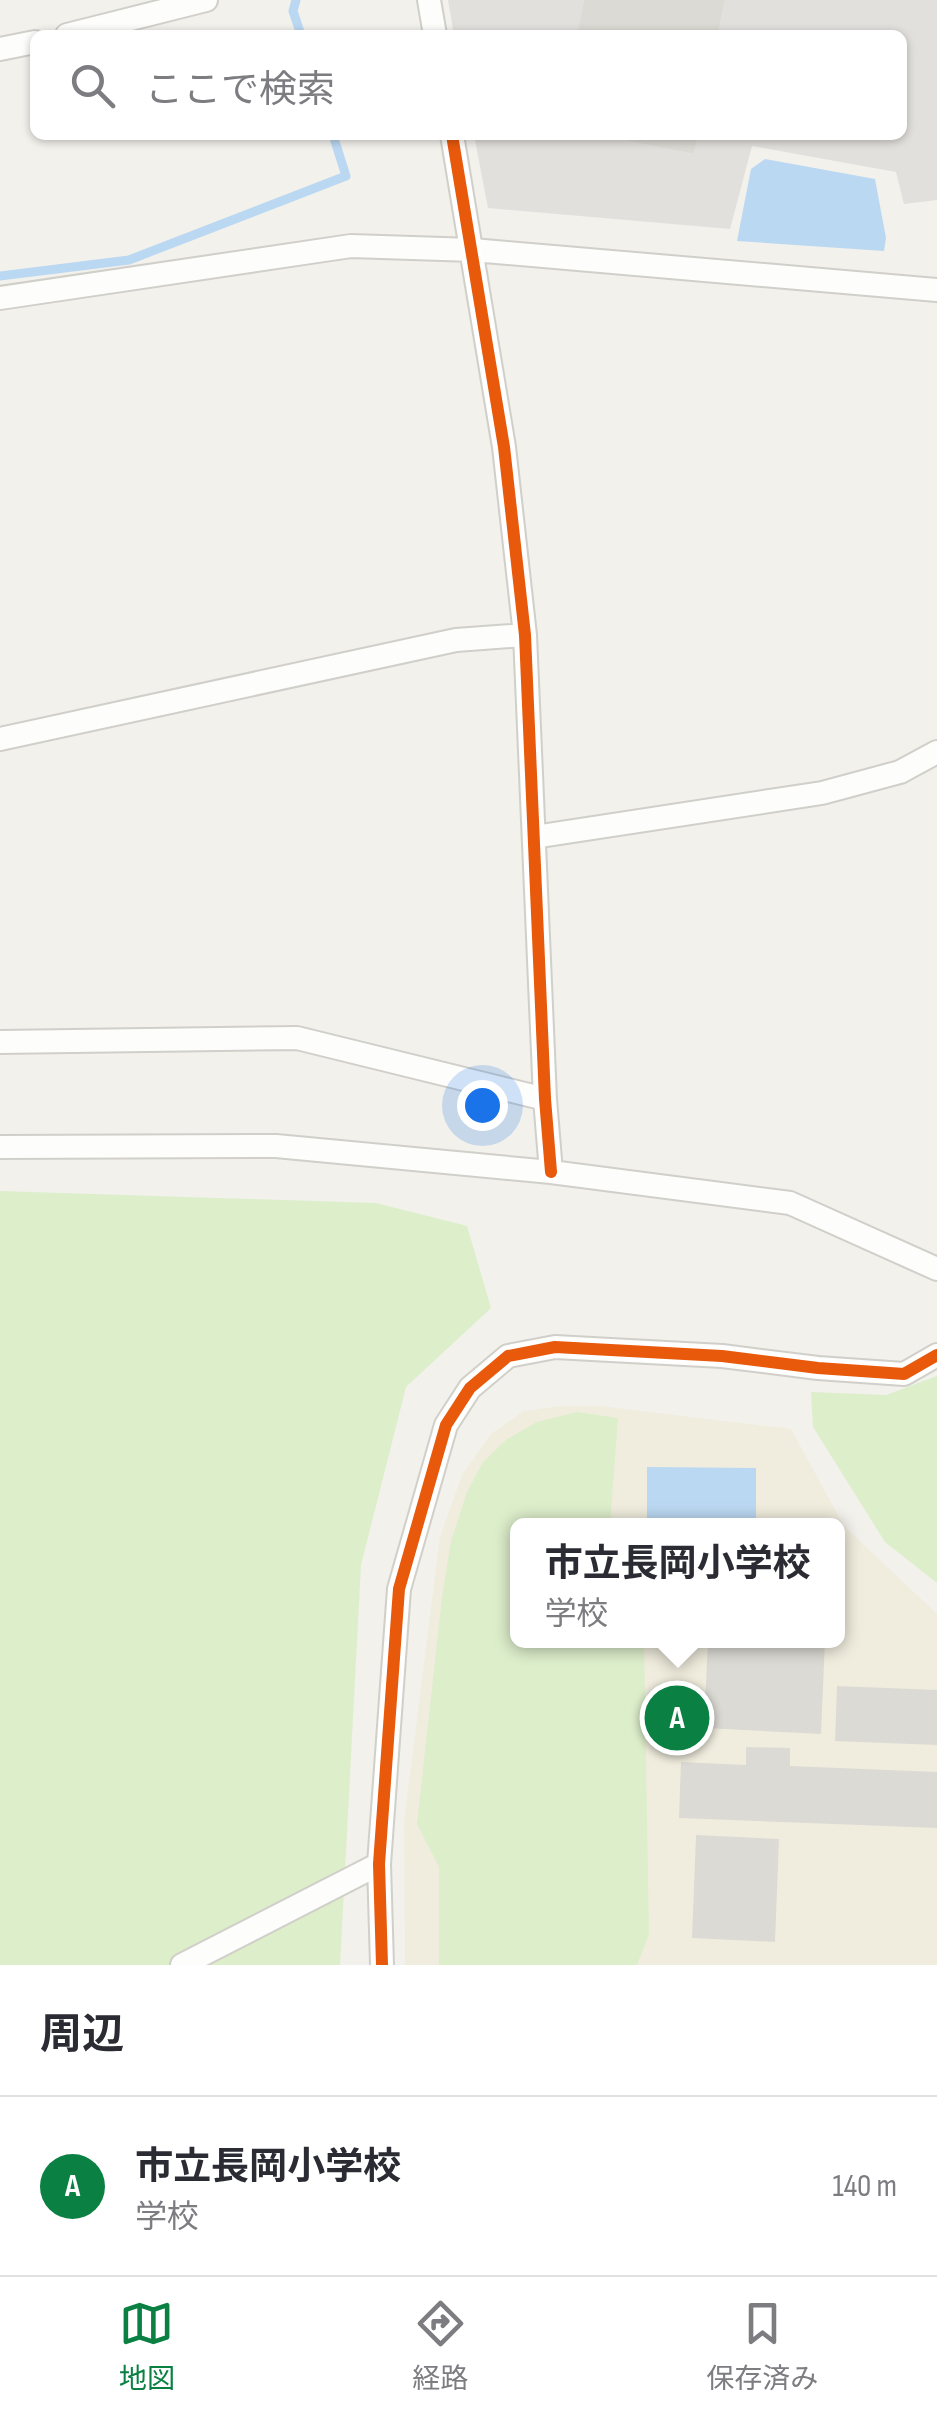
<!DOCTYPE html>
<html lang="ja">
<meta charset="utf-8">
<style>
:root{--surface:#fff;--page:#f2f2f3;--text:#2b2b33;--muted:#7c7c81;--line:#e1e1e2;--accent:#0b8043}
body{margin:0;font-family:"Sofia Sans Condensed","Noto Sans JP",sans-serif;background:var(--page);color:var(--text)}
.you{position:absolute;left:482px;top:1105px;width:35px;height:35px;margin:-25px;border:8px solid #fff;border-radius:50%;background:#1a73e8;box-shadow:0 0 0 15px #1a73e833}
.badge{display:grid;place-items:center;width:65px;height:65px;border-radius:50%;background:var(--accent);color:#fff;font-size:32px;font-weight:700}
.pin{position:absolute;translate:-50% -50%;border:5px solid #fff;box-shadow:0 2px 10px #0006}
.popup{position:absolute;left:510px;top:1518px;width:335px;height:130px;box-sizing:border-box;display:grid;place-content:center;border-radius:15px;background:var(--surface);filter:drop-shadow(0 2px 8px #0005);font-size:32px;white-space:nowrap;color:var(--muted)}
.popup b{font-size:38px;color:var(--text)}
.popup::after{content:'';position:absolute;left:50%;top:100%;margin-left:-20px;border:20px solid transparent;border-top-color:var(--surface)}
.list{margin:0;padding:0;list-style:none}
h2{display:flex;justify-content:space-between;align-items:center;height:130px;margin:0;padding:0 40px;font-size:42px}
h2 small{font-size:32px;font-weight:400;color:var(--muted)}
.list li{display:grid;grid-template-columns:65px 1fr auto;gap:30px;align-items:center;box-sizing:border-box;height:180px;padding:0 40px;border-top:2px solid var(--line)}
.list b{display:block;font-size:38px;white-space:nowrap}
.list p{margin:0;font-size:32px;white-space:nowrap;color:var(--muted)}
.list em{font-size:32px;font-style:normal;color:var(--muted)}
.icon{flex:none;width:55px;height:55px;fill:none;stroke:currentColor;stroke-width:2;stroke-linecap:round;stroke-linejoin:round}
.map{position:relative;flex:none;width:937px;height:1965px;overflow:hidden}
.search{position:absolute;background:var(--surface);box-shadow:0 2px 8px #0004;left:30px;right:30px;top:30px;height:110px;display:flex;align-items:center;gap:25px;box-sizing:border-box;padding:0 35px;border-radius:15px;color:var(--muted);font-size:38px}
.sheet{height:310px;background:var(--surface)}
nav{display:flex;justify-content:space-around;align-items:center;box-sizing:border-box;height:140px;border-top:2px solid var(--line);background:var(--surface);font-size:28px;color:var(--muted)}
nav a{display:grid;justify-items:center;gap:5px}
nav .on{color:var(--accent)}
.map>svg:first-child{display:block}
</style>
<div class="map">
<svg width="937" height="1965" viewBox="0 0 937 1965">
<rect width="100%" height="100%" fill="#f2f1ec"/>
<path fill="#f0edde" fill-rule="evenodd" d="M 561,1406 L 600,1406 L 791,1429 L 844,1526 L 937,1614 L 937,1965 L 405,1965 L 404,1822 L 440,1537 L 462,1475 L 491,1434 L 524,1411 ZM 517,1526 L 837,1526 L 837,1640 L 517,1640 Z"/>
<path fill="#ddeecb" d="M 0,1191 L 376,1203 L 467,1226 L 491,1308 L 406,1387 L 361,1565 L 340,1965 L 0,1965 Z
M 937,1376 L 937,1583 L 885,1542 L 813,1427 L 811,1392 L 886,1395 Z
M 577,1412 L 618,1418 L 610,1525 L 517,1526 L 517,1640 L 644,1641 L 649,1934 L 637,1965 L 439,1965 L 439,1867 L 417,1824 L 442,1597 L 451,1541 L 467,1492 L 483,1462 L 507,1439 L 537,1422 Z"/>
<path fill="#e2e0dc" d="M 448,0 L 584,0 L 577,35 L 454,35 Z
M 725,0 L 937,0 L 937,200 L 904,204 L 896,172 L 752,146 L 730,229 L 488,208 L 474,135 L 597,135 L 694,154 L 698,135 L 902,135 L 902,35 L 718,35 Z"/>
<path fill="#bbd8f2" d="M 765,159 L 875,179 L 886,238 L 884,251 L 737,241 L 751,169 Z
M 647,1467 L 756,1468 L 756,1525 L 647,1524 Z"/>
<g fill="none" stroke-linecap="round" stroke-linejoin="round">
<path stroke="#bbd8f2" stroke-width="9" d="M 296,0 L 293,11 L 301,35
M 0,276 L 129,260 L 346,176 L 333,135"/>
</g>
<path fill="#dcdad4" d="M 584,0 L 725,0 L 718,35 L 577,35 Z
M 607,135 L 698,135 L 694,154 L 607,137 Z
M 708,1640 L 825,1640 L 821,1734 L 704,1728 Z
M 837,1686 L 937,1690 L 937,1745 L 835,1741 Z
M 746,1747 L 790,1748 L 790,1766 L 937,1772 L 937,1828 L 679,1818 L 681,1762 L 746,1765 Z
M 696,1835 L 779,1839 L 775,1942 L 692,1938 Z"/>
<g fill="none" stroke-linecap="round" stroke-linejoin="round">
<defs>
<path id="minor" d="M 429,0 L 435,35
M 67,35 L 206,0
M 0,49 L 35,42
M 452,135 L 504,447 L 525,635 L 545,1099 L 551,1172
M 0,298 L 351,246 L 473,250 L 937,290
M 0,739 L 456,640 L 525,635
M 534,837 L 822,793 L 900,772 L 937,752
M 0,1042 L 297,1038 L 545,1099
M 0,1147 L 276,1146 L 551,1172 L 790,1203 L 937,1269
M 182,1965 L 379,1864
M 382,1965 L 379,1864 L 399,1589 L 446,1425 L 470,1388 L 508,1356 L 555,1347 L 722,1356 L 818,1368 L 904,1374 L 937,1355"/>
</defs>
<use href="#minor" stroke="#d0cfc9" stroke-width="26"/>
<use href="#minor" stroke="#fdfdfc" stroke-width="22"/>
<defs>
<path id="cycleway" d="M 452,135 L 504,447 L 525,635 L 545,1099 L 551,1172
M 382,1965 L 379,1864 L 399,1589 L 446,1425 L 470,1388 L 508,1356 L 555,1347 L 722,1356 L 818,1368 L 904,1374 L 937,1355"/>
</defs>
<use href="#cycleway" stroke="#fff" stroke-width="19"/>
<use href="#cycleway" stroke="#e8590c" stroke-width="12"/>
</g>
</svg>
<div class="you"></div>
<div class="pin badge" style="left:677px;top:1718px">A</div>
<div class="popup"><b>市立長岡小学校</b>学校</div>
<div class="search"><svg class="icon" aria-label="search" viewBox="0 0 24 24"><circle cx="10" cy="10" r="6"/><path d="M15 15l6 6"/></svg>ここで検索</div>
</div>
<section class="sheet">
<h2>周辺<small></small></h2>
<ul class="list">
<li><span class="badge">A</span><div><b>市立長岡小学校</b><p>学校</p></div><em>140 m</em></li>
</ul>
</section>
<nav>
<a class="on"><svg class="icon" aria-label="map" viewBox="0 0 24 24"><path d="M3 6l6-2 6 2 6-2v14l-6 2-6-2-6 2zM9 4v14M15 6v14"/></svg>地図</a>
<a><svg class="icon" aria-label="directions" viewBox="0 0 24 24"><path d="M12 3l9 9-9 9-9-9zM9 14v-3h6M13 9l2 2-2 2"/></svg>経路</a>
<a><svg class="icon" aria-label="saved" viewBox="0 0 24 24"><path d="M7 4h10v16l-5-4-5 4z"/></svg>保存済み</a>
</nav>
